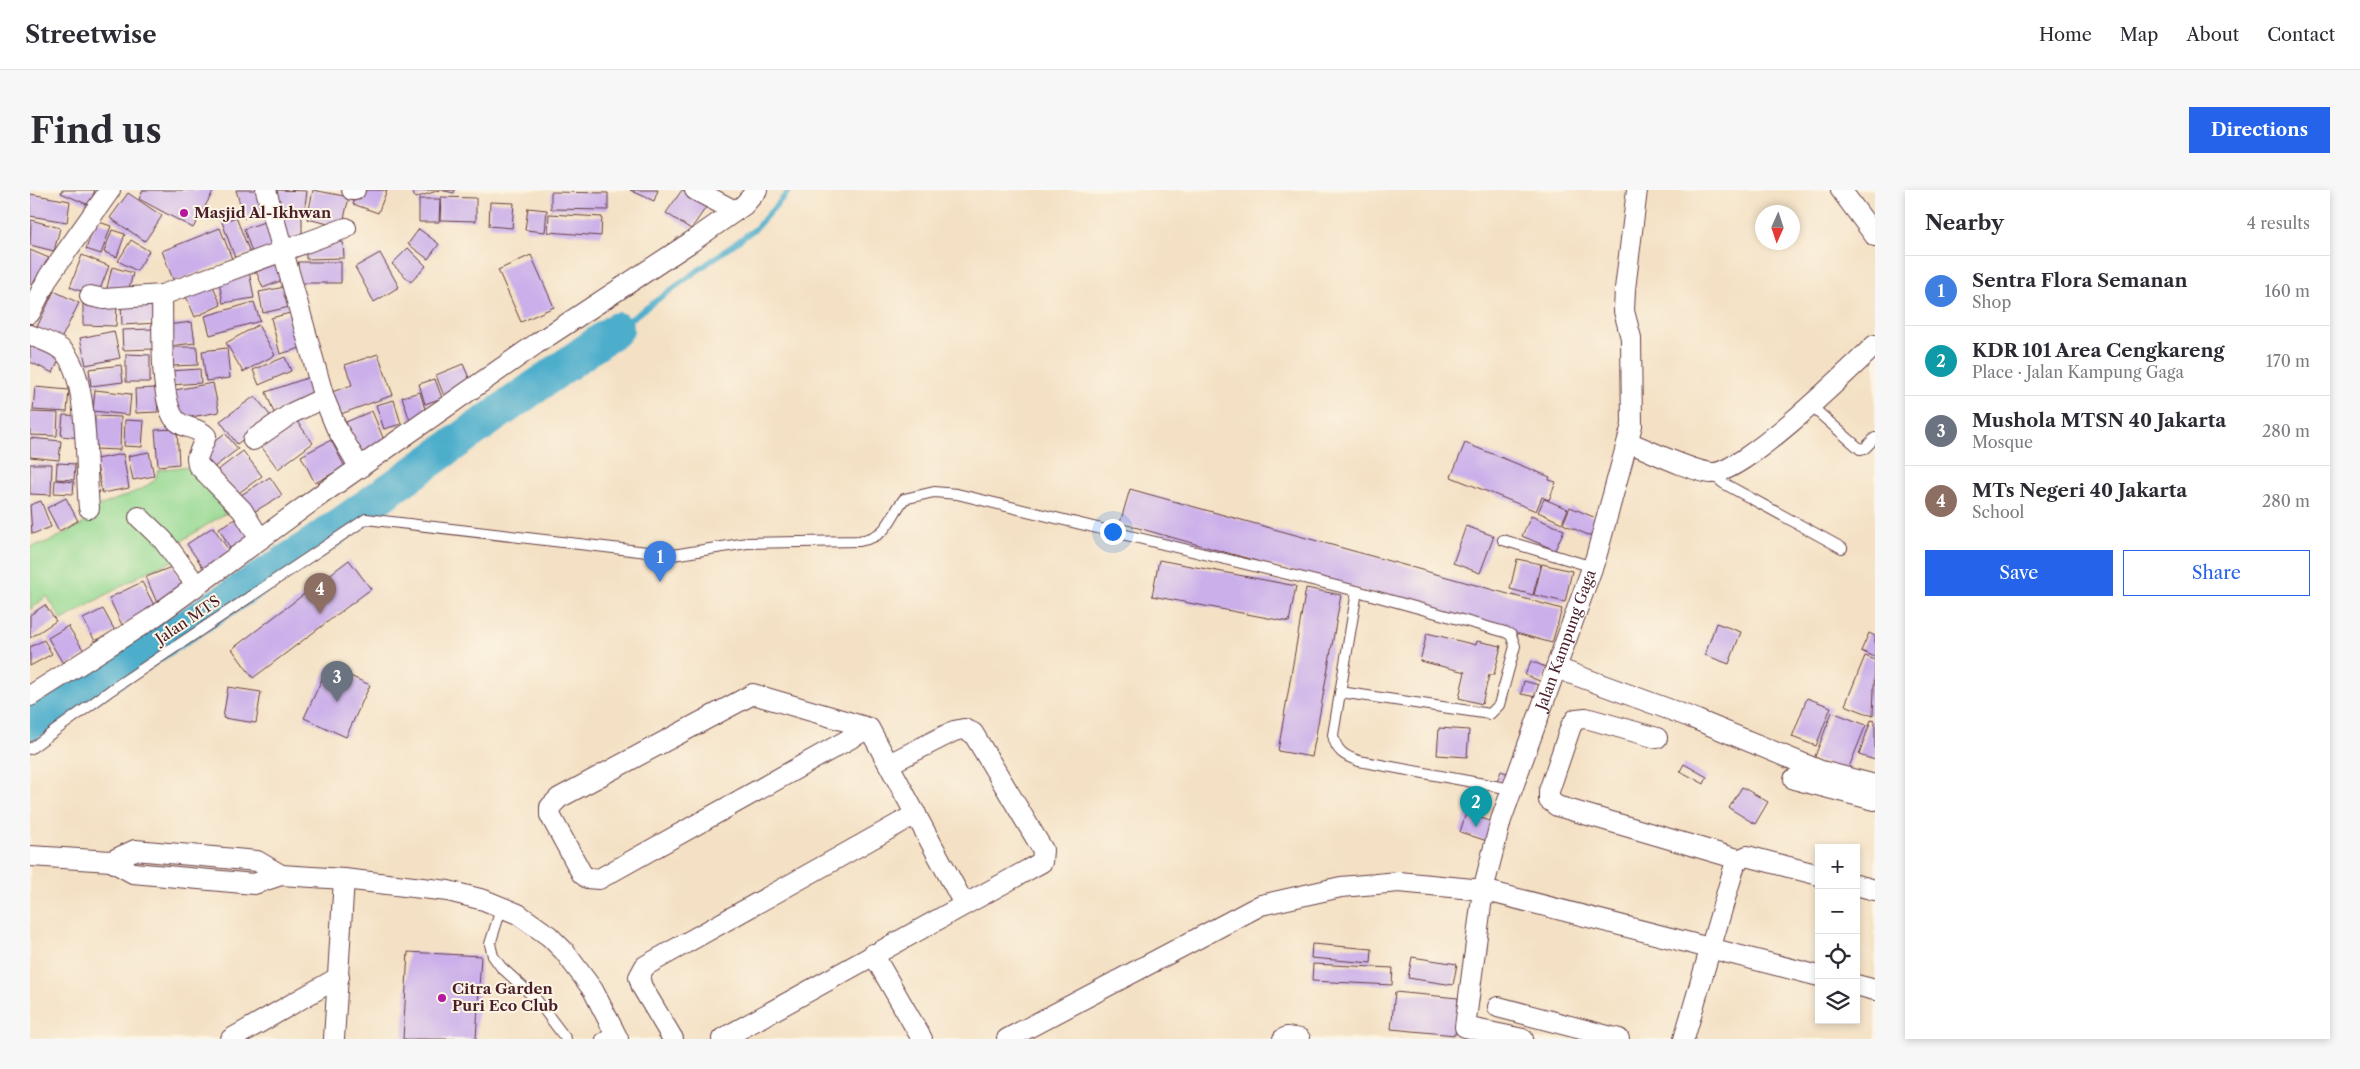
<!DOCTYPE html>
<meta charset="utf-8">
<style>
:root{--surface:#fff;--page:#f7f7f7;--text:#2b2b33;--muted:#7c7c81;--line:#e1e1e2;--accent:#2563eb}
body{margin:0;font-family:"Libre Caslon Text",serif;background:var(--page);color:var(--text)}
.controls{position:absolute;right:15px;bottom:15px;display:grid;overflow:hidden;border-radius:0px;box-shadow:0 2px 8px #0003}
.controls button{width:45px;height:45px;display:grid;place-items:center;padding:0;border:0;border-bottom:1px solid var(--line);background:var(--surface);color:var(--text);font:25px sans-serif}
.compass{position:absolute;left:1725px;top:15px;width:45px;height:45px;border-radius:50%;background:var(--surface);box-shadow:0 2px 8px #0003;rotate:183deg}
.you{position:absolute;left:1082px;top:341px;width:18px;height:18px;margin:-12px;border:4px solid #fff;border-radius:50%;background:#1a73e8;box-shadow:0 0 0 8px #1a73e833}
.badge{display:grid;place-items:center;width:32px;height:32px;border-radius:50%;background:var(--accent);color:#fff;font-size:16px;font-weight:700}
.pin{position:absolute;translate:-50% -41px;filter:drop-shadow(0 1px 2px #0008)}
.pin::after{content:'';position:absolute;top:26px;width:18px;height:15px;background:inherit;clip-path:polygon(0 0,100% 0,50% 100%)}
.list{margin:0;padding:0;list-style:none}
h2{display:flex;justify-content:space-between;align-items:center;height:65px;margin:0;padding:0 20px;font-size:21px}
h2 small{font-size:16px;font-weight:400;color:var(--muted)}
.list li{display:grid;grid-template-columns:32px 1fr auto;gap:15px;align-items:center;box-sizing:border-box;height:70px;padding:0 20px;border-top:1px solid var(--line)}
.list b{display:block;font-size:19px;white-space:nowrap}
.list p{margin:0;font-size:16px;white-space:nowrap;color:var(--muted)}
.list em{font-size:16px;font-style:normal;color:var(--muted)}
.actions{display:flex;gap:10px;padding:15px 20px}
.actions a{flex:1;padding:11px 0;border:1px solid var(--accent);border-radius:0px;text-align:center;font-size:18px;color:var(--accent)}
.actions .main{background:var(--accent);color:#fff}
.icon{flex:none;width:28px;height:28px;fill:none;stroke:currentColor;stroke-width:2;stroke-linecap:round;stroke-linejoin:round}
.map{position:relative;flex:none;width:1845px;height:849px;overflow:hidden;border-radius:0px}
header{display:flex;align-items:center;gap:30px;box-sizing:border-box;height:70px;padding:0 25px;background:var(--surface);border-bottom:1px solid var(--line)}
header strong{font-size:24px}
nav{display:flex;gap:28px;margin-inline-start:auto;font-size:18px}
.intro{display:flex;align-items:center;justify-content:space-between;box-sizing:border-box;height:120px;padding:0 30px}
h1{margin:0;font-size:35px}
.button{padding:12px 22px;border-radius:0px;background:var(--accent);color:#fff;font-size:18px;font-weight:700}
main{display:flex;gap:30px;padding:0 30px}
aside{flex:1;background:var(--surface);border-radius:0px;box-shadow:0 2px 8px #0003}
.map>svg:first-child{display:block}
</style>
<header>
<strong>Streetwise</strong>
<nav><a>Home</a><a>Map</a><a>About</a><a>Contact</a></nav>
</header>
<div class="intro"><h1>Find us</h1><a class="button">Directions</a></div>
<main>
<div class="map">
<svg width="1845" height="849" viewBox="0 0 1845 849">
<rect width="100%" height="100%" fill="#fcf5e5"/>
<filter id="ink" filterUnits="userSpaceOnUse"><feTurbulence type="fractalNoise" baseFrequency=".02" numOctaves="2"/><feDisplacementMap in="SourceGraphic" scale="10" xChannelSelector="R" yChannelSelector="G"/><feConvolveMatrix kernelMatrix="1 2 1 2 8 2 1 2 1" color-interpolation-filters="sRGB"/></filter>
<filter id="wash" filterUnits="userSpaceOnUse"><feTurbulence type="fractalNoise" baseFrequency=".0096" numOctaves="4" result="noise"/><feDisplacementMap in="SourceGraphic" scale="20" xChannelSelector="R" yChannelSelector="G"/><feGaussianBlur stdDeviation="1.12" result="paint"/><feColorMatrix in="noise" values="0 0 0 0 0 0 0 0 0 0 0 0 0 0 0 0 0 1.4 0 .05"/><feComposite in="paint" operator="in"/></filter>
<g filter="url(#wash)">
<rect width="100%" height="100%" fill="#f4e1c5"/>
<path fill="#95d992" stroke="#707c5e" d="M 151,277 L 176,280 L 199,321 L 153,350 L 143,371 L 114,383 L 32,430 L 17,406 L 0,420 L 0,357 L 20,351 L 53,334 L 67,317 L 112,299 L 125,290 L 128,280 Z"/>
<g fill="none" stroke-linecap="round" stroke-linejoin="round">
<path stroke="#4daecc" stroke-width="5.5" d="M 587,139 L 725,39 L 760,0"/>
<path stroke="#4daecc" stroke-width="34" d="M 0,534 L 23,522 L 281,355 L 587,139"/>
</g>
<g id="blocks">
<path fill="#caafea" d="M 32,0 L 65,0 L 59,15 L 31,3 Z
M 113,0 L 184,0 L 163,38 L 109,9 Z
M 206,0 L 230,0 L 236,21 L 214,28 Z
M 246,0 L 277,1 L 274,24 L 244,21 Z
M 283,0 L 319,7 L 312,37 L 277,29 Z
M 328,0 L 357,0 L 348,23 L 323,14 Z
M 382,0 L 425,0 L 424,3 L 410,0 L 385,8 Z
M 600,0 L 628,0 L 624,11 Z
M 652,0 L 677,16 L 661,39 L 636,23 Z
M 521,2 L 578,3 L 578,20 L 521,19 Z
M 98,3 L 132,26 L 115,51 L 80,28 Z
M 0,4 L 40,11 L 37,32 L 0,26 Z
M 411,7 L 446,8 L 446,31 L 410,30 Z
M 389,9 L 410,9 L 409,32 L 389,32 Z
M 460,12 L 484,13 L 482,38 L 459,36 Z
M 498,18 L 517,20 L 515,42 L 495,40 Z
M 519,24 L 572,27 L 571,46 L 518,42 Z
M 252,26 L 272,26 L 272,52 L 251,52 Z
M 206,27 L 220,63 L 205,68 L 192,32 Z
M 1,30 L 30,38 L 24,61 L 0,55 Z
M 240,30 L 250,59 L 224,68 L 214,39 Z
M 66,31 L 81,36 L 71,64 L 56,59 Z
M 190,38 L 202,69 L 144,92 L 132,61 Z
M 389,39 L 409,54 L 398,69 L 378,54 Z
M 82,40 L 95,44 L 87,67 L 74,62 Z
M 101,50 L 119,61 L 107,81 L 88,71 Z
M 313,52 L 314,68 L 276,69 L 276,54 Z
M 378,58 L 396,76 L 381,92 L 362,74 Z
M 0,60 L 19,68 L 7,97 L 0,94 Z
M 350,63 L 369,97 L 344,112 L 325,77 Z
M 52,65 L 79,76 L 67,107 L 40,97 Z
M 501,65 L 524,117 L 491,132 L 468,80 Z
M 249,67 L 257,88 L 233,98 L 224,76 Z
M 268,72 L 311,72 L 311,93 L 268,93 Z
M 82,77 L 103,83 L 97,107 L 76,102 Z
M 219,81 L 224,108 L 193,113 L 188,86 Z
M 181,91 L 191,115 L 165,127 L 154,102 Z
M 260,96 L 264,116 L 233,123 L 229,102 Z
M 24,101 L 49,113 L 30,151 L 6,139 Z
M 127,111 L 128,133 L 92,135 L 91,112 Z
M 53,112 L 87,113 L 86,136 L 53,135 Z
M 224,112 L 230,131 L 180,145 L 175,126 Z
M 264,122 L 274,157 L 250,164 L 241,128 Z
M 162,132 L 165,153 L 139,156 L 137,135 Z
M 228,135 L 245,165 L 213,182 L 196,153 Z
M 123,139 L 123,159 L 93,160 L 92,140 Z
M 84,141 L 90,168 L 56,175 L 50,148 Z
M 3,154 L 30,167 L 23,183 L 0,172 L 0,159 Z
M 142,157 L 167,157 L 168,175 L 142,176 Z
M 197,158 L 200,188 L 176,191 L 172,161 Z
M 96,164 L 120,165 L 120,192 L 96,192 Z
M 348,164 L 363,205 L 308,225 L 299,203 L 322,195 L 315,175 Z
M 255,167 L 261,181 L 229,195 L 223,180 Z
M 433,174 L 442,195 L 414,206 L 406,185 Z
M 91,175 L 93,192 L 61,196 L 59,179 Z
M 170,179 L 171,193 L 140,195 L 139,181 Z
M 280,187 L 287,207 L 244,223 L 236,202 Z
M 405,189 L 412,208 L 395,214 L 389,194 Z
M 183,193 L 189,222 L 150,229 L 145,200 Z
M 5,197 L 39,200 L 37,222 L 3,220 Z
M 126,198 L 128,222 L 106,223 L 105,199 Z
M 65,200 L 101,204 L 99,225 L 63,221 Z
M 390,202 L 397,226 L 380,231 L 372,207 Z
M 225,206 L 242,228 L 207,254 L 190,231 Z
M 364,210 L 371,234 L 354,239 L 346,215 Z
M 342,221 L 356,255 L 330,266 L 316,232 Z
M 0,222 L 28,223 L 27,246 L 0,245 Z
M 33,225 L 54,226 L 52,248 L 31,246 Z
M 65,226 L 91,227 L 90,260 L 64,259 Z
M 263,226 L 283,253 L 248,279 L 228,252 Z
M 95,230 L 114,231 L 112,257 L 94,256 Z
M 147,239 L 149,274 L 128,276 L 125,240 Z
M 195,243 L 208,259 L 183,278 L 170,263 Z
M 0,248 L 31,251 L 29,270 L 0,267 Z
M 301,250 L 315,277 L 285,293 L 271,266 Z
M 1435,253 L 1520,287 L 1519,290 L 1526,292 L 1519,310 L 1512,307 L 1506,321 L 1421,287 Z
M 213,261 L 232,286 L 206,305 L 188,280 Z
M 119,262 L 124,286 L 103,290 L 98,266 Z
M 93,264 L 99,298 L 72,303 L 66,269 Z
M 27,273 L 45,274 L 44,290 L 26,289 Z
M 0,274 L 22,274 L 21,305 L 0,304 Z
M 240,287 L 252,305 L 222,323 L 211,305 Z
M 25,290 L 44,292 L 43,304 L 24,303 Z
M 1100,299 L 1532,419 L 1522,453 L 1090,333 Z
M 36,308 L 48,331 L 29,341 L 17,318 Z
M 1514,309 L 1538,319 L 1532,333 L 1508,322 Z
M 11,311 L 21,337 L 2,344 L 0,315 Z
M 1540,317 L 1573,331 L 1565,348 L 1533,334 Z
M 213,325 L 225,350 L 202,362 L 189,338 Z
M 1501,326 L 1534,340 L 1525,360 L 1492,346 Z
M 1436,336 L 1464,346 L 1450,383 L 1423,373 Z
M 183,337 L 200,362 L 174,379 L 157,354 Z
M 1487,369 L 1511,374 L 1503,405 L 1480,399 Z
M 319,370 L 341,399 L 223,488 L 202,459 Z
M 1129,370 L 1266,396 L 1259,432 L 1122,406 Z
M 1512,374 L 1542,381 L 1535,412 L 1504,405 Z
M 144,376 L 155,402 L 127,413 L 116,387 Z
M 112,392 L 126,419 L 92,435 L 79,408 Z
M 1276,398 L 1311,405 L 1282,567 L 1248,561 Z
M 15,415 L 26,431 L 0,448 L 0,425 Z
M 73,419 L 85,441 L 65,451 L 53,429 Z
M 1686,433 L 1711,442 L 1699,474 L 1675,465 Z
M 38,436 L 56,464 L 35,477 L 18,448 Z
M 1397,443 L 1446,455 L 1447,451 L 1471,456 L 1464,485 L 1459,485 L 1452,514 L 1429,508 L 1435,482 L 1390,471 Z
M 1839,443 L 1845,446 L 1845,467 L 1831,461 Z
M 14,450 L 22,464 L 0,476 L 0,457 Z
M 1835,466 L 1845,470 L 1843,526 L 1815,515 Z
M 1501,471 L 1518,478 L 1512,492 L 1495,485 Z
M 298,476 L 340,495 L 316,547 L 274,528 Z
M 1494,491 L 1509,495 L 1506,507 L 1491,504 Z
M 198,497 L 231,502 L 226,533 L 193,528 Z
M 1777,508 L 1801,517 L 1786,556 L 1762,547 Z
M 1802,522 L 1836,535 L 1817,582 L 1784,569 Z
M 1841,530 L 1845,531 L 1845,570 L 1829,565 Z
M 1409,538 L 1439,540 L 1437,567 L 1407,565 Z
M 1654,574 L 1677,587 L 1674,594 L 1650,581 Z
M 1471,581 L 1482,585 L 1479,595 L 1467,592 Z
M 1712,597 L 1738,612 L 1725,634 L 1699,618 Z
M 1436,623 L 1463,632 L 1457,651 L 1430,642 Z
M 1282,754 L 1342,759 L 1341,773 L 1281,768 Z
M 378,762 L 451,766 L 446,849 L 373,849 Z
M 1382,767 L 1427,774 L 1423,795 L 1378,788 Z
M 1283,774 L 1363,778 L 1362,795 L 1282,791 Z
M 1365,802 L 1428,808 L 1425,845 L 1361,839 Z"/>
</g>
</g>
<g filter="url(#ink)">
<use href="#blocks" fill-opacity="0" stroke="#643c42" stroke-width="1"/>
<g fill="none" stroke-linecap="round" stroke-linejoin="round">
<defs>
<path id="lane" d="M 1781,216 L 1830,259 L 1835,258 L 1845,248
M 1681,283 L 1693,293 L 1812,358
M 1473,350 L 1563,377
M 1310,502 L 1460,524 L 1469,515 L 1485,456 L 1481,445 L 1475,442 L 1327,401
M 0,559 L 81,500 L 336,329 L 643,365 L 717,353 L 829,351 C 859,346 858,330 874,309 L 904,302 L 927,304 L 1327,401 L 1303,545 C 1306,561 1314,566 1329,571 L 1481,599
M 472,716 L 460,754 L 463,766 L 471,777 L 506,809 L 536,849
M 571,849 L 584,841"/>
<g id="street">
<path d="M 236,0 L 294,208 L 306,237 L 330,278"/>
<path d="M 322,0 L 325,0"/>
<path d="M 665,0 L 705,21"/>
<path d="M 1811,0 L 1845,46"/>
<path d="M 132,105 L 316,38"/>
<path d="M 60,106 L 74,109 L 132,105 C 133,133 129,206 144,228 C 153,240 167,236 176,246 L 167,268 L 168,275 L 212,320 L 230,349"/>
<path d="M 0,123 L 19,86 L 80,0"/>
<path d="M 0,145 C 10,149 23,153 32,160 C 60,184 55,282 59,318"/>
<path d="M 223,250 L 262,223 L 294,208"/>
<path d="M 1598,252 C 1621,261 1658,280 1681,283 C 1711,286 1820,179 1845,155"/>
<path d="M 109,327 L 133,350 L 166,395"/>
<path d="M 1526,478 L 1660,527 L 1791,581 L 1845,595"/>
<path d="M 0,506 L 121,429 L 296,301 L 506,154 L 661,52 L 714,15 L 727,0"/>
<path d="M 839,538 L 569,689 L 557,688 L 552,684 L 520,625 L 520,617 L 529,608 L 723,504 L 839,538 L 934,714"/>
<path d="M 1627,548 L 1556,528 L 1546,529 L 1541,536 L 1519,601 L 1519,610 L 1527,616 L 1708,669"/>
<path d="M 1764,589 L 1845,610"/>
<path d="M 0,666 L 81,671 L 103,683 L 224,694 L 251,685 L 314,689 L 418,701 L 454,710 L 488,724 L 519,746 L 534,761 L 563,800 L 588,849"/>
<path d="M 81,671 L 105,660 L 227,671 L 251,685"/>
<path d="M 1826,695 L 1845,700"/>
<path d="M 843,764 L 892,849"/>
<path d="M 1826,795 L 1845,800"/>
<path d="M 1468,817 L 1589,849"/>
<path d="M 201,849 L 309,787"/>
<path d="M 304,849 L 314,689"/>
<path d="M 643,849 L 612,797 L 609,787 L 615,776 L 886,624"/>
<path d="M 692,849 L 1012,672 L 1013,660 L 943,543 L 934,539 L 924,541 L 859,574"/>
<path d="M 977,849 L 1231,715 L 1311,697 L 1369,692 L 1453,700 L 1789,786"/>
<path d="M 1253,849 L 1257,847 L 1270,849"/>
<path id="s1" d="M 1493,849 L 1435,837 L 1453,700 L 1471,630 L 1566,367 L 1602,235 L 1601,148 L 1594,121 L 1595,99 L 1607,0"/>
<path d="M 1654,849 L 1706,671 L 1717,666 L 1789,685"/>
</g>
</defs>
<use href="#lane" stroke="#643c42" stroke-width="12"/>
<use href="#street" stroke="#643c42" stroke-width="22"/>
<use href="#lane" stroke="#fff" stroke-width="10"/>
<use href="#street" stroke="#fff" stroke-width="20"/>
</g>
</g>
<g fill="#b5179e" stroke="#fcf5e5" stroke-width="2">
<circle cx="154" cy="23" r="5"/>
<circle cx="412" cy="808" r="5"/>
</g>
<g text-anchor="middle" stroke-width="4" stroke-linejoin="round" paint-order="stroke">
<g font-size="15" font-weight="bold" fill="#4a1f2b" stroke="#fcf5e5" text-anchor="start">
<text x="164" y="28">Masjid Al-Ikhwan</text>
<text x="422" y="804">Citra Garden<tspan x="422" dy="17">Puri Eco Club</tspan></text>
</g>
<g font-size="15" fill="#4a1f2b" stroke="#fcf5e5">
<text transform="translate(158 430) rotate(-34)" y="5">Jalan MTS</text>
<text dy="5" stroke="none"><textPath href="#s1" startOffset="461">Jalan Kampung Gaga</textPath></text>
</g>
</g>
</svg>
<div class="controls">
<button>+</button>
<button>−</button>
<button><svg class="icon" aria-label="locate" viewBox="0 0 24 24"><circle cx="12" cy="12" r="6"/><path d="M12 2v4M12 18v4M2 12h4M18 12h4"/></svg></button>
<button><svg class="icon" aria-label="layers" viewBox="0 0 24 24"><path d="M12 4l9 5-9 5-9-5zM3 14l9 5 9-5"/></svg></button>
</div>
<svg class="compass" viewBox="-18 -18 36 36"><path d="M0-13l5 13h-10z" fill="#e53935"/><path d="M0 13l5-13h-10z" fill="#7c7c81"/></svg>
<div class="you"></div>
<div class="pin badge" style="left:630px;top:392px;background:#3f7fe0">1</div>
<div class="pin badge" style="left:1446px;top:637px;background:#0f9aa8">2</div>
<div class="pin badge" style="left:307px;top:512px;background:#6b7280">3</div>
<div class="pin badge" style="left:290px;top:424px;background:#8d6e63">4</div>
</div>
<aside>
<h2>Nearby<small>4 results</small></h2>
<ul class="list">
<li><span class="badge" style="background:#3f7fe0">1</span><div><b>Sentra Flora Semanan</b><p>Shop</p></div><em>160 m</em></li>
<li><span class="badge" style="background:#0f9aa8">2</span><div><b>KDR 101 Area Cengkareng</b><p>Place · Jalan Kampung Gaga</p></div><em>170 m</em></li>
<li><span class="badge" style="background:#6b7280">3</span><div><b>Mushola MTSN 40 Jakarta</b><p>Mosque</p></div><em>280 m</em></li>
<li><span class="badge" style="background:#8d6e63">4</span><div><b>MTs Negeri 40 Jakarta</b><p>School</p></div><em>280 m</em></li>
</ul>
<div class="actions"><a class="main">Save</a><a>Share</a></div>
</aside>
</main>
